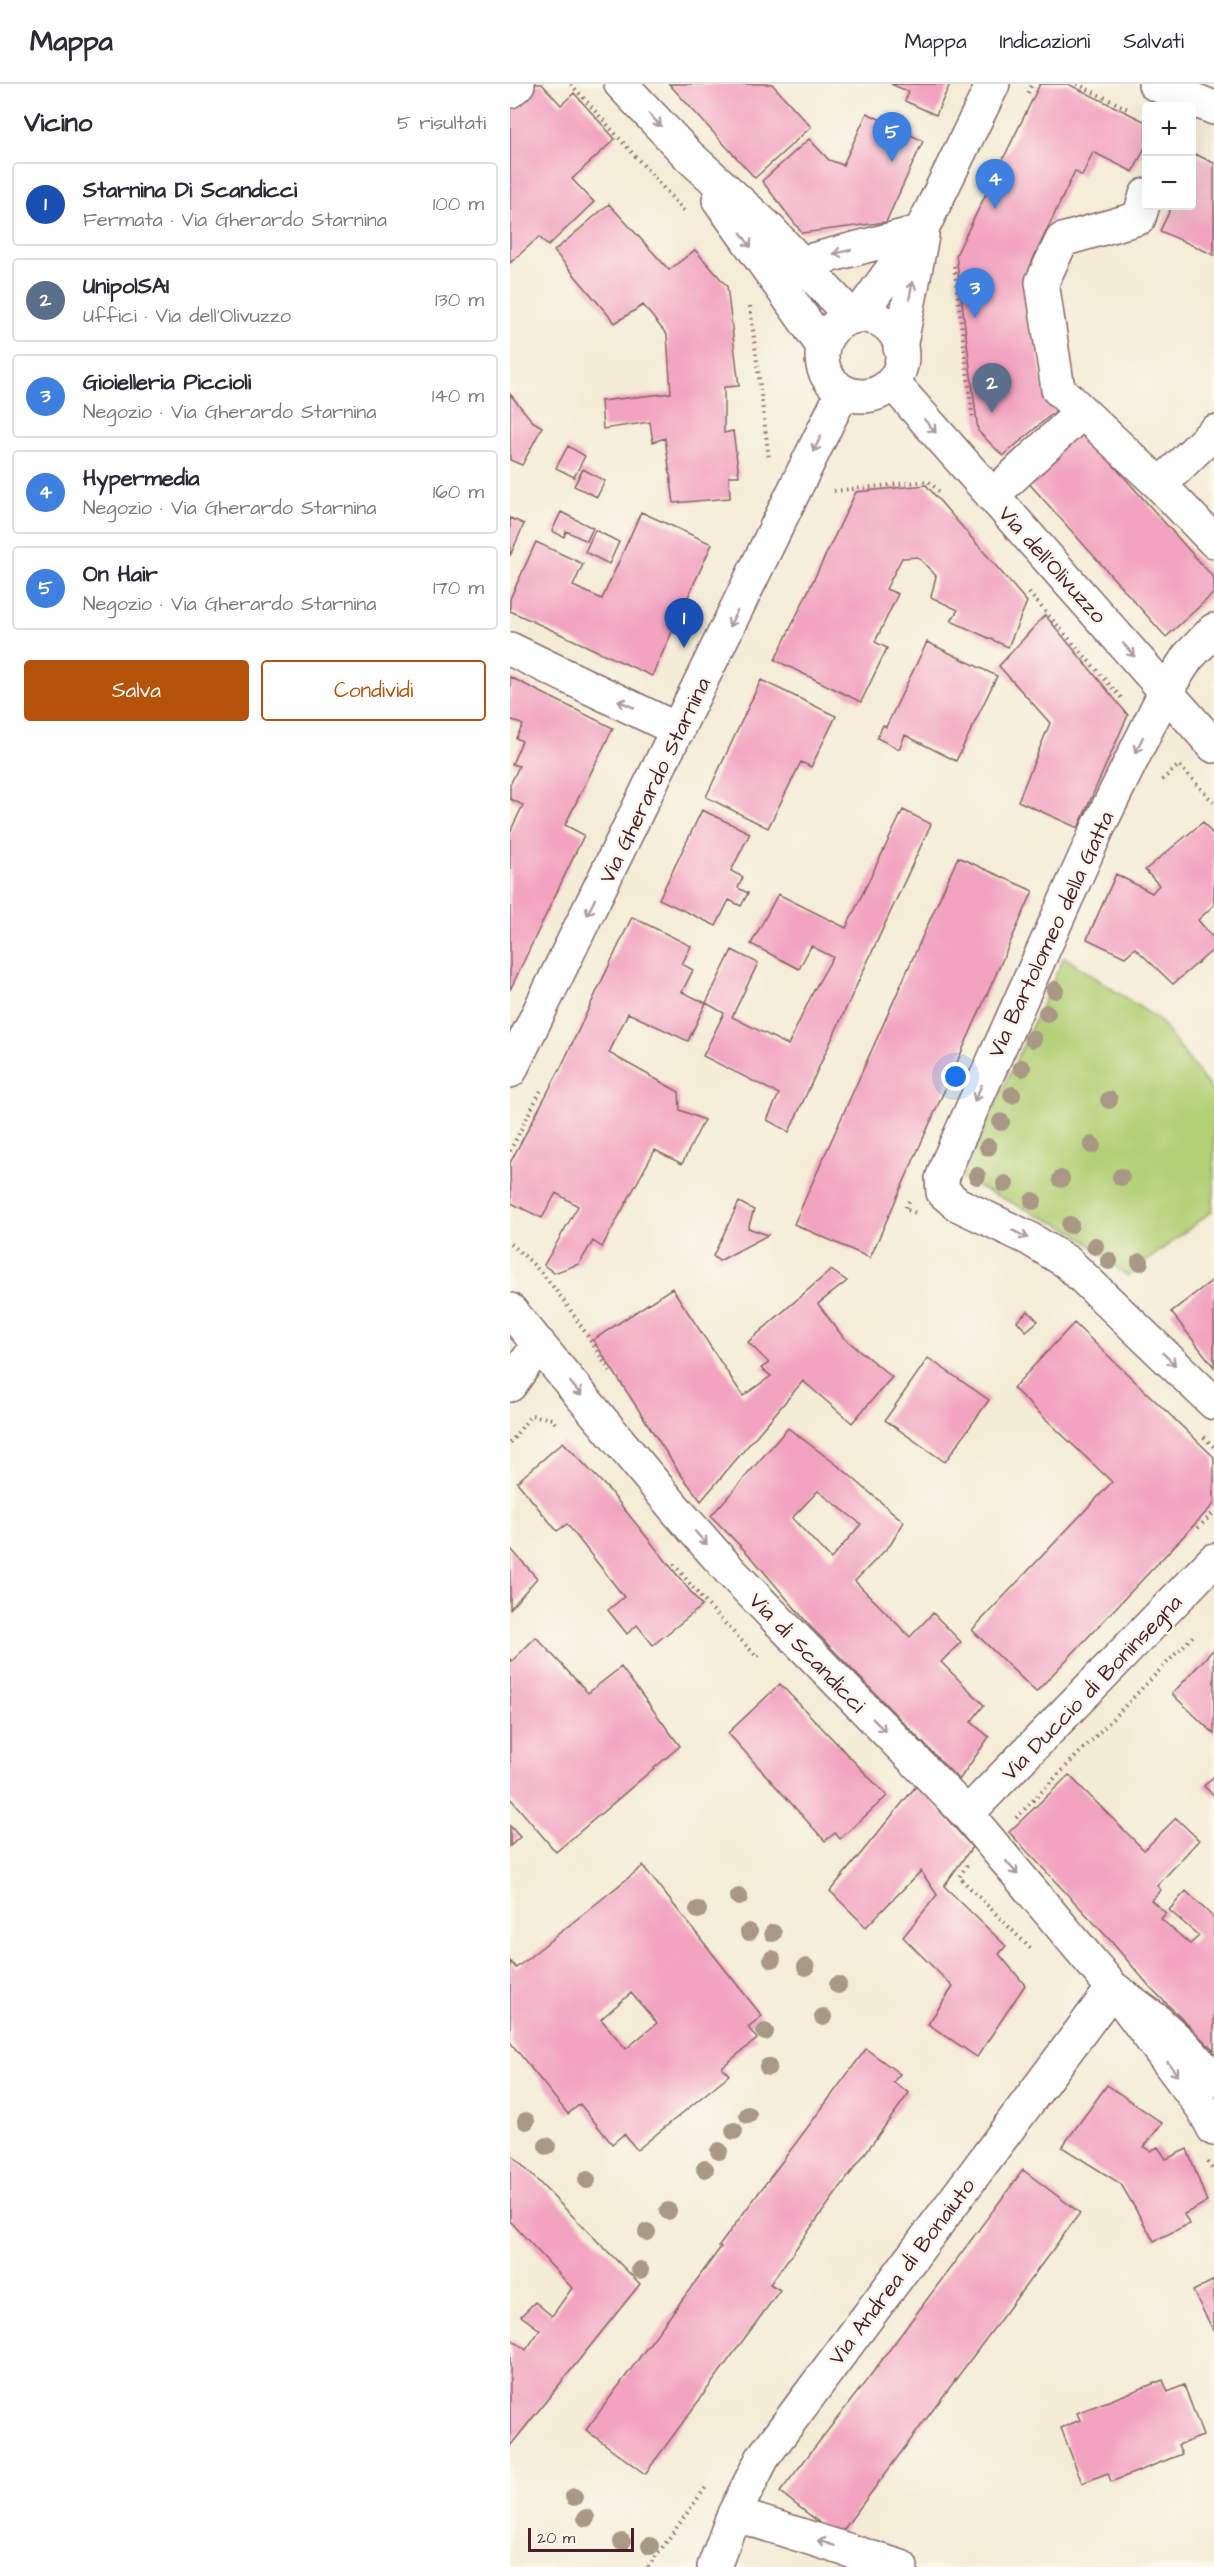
<!DOCTYPE html>
<html lang="it">
<meta charset="utf-8">
<style>
:root{--surface:#fff;--page:#f2f2f3;--text:#2b2b33;--muted:#7c7c81;--line:#e1e1e2;--accent:#b45309}
body{margin:0;font-family:"Architects Daughter",sans-serif;background:var(--page);color:var(--text)}
.controls{position:absolute;right:18px;top:18px;display:grid;overflow:hidden;border-radius:6px;box-shadow:0 6px 24px #0002}
.controls button{width:54px;height:54px;display:grid;place-items:center;padding:0;border:0;border-bottom:2px solid var(--line);background:var(--surface);color:var(--text);font:30px sans-serif}
.scale{position:absolute;left:18px;bottom:15px;width:106px;box-sizing:border-box;padding-left:6px;border:3px solid #4a1f2b;border-top:0;font-size:16px;line-height:21px;white-space:nowrap;color:#4a1f2b;-webkit-text-stroke:4px #fbf7ec;paint-order:stroke}
.you{position:absolute;left:446px;top:993px;width:21px;height:21px;margin:-15px;border:4px solid #fff;border-radius:50%;background:#1a73e8;box-shadow:0 0 0 9px #1a73e833}
.badge{display:grid;place-items:center;width:39px;height:39px;border-radius:50%;background:var(--accent);color:#fff;font-size:20px;font-weight:700}
.pin{position:absolute;translate:-50% -50px;filter:drop-shadow(0 2px 3px #0008)}
.pin::after{content:'';position:absolute;top:32px;width:21px;height:18px;background:inherit;clip-path:polygon(0 0,100% 0,50% 100%)}
.list{margin:0;padding:0;list-style:none}
h2{display:flex;justify-content:space-between;align-items:center;height:78px;margin:0;padding:0 24px;font-size:26px}
h2 small{font-size:20px;font-weight:400;color:var(--muted)}
.list li{display:grid;grid-template-columns:39px 1fr auto;gap:18px;align-items:center;box-sizing:border-box;height:84px;margin:0 12px 12px;padding:0 12px;border:2px solid var(--line);border-radius:6px}
.list b{display:block;font-size:22px;white-space:nowrap}
.list p{margin:0;font-size:20px;white-space:nowrap;color:var(--muted)}
.list em{font-size:20px;font-style:normal;color:var(--muted)}
.actions{display:flex;gap:12px;padding:18px 24px}
.actions a{flex:1;padding:14px 0;border:2px solid var(--accent);border-radius:6px;text-align:center;font-size:21px;color:var(--accent)}
.actions .main{background:var(--accent);color:#fff}
.map{position:relative;flex:none;width:704px;height:2483px;overflow:hidden}
header{display:flex;align-items:center;gap:36px;box-sizing:border-box;height:84px;padding:0 30px;background:var(--surface);border-bottom:2px solid var(--line)}
header strong{font-size:28px}
nav{display:flex;gap:33px;margin-inline-start:auto;font-size:21px}
main{display:flex}
aside{flex:1;background:var(--surface)}
.map>svg:first-child{display:block}
</style>
<header>
<strong>Mappa</strong>
<nav><a>Mappa</a><a>Indicazioni</a><a>Salvati</a></nav>
</header>
<main>
<aside>
<h2>Vicino<small>5 risultati</small></h2>
<ul class="list">
<li><span class="badge" style="background:#1a4fb4">1</span><div><b>Starnina Di Scandicci</b><p>Fermata · Via Gherardo Starnina</p></div><em>100 m</em></li>
<li><span class="badge" style="background:#5c6f8a">2</span><div><b>UnipolSAI</b><p>Uffici · Via dell'Olivuzzo</p></div><em>130 m</em></li>
<li><span class="badge" style="background:#3f7fe0">3</span><div><b>Gioielleria Piccioli</b><p>Negozio · Via Gherardo Starnina</p></div><em>140 m</em></li>
<li><span class="badge" style="background:#3f7fe0">4</span><div><b>Hypermedia</b><p>Negozio · Via Gherardo Starnina</p></div><em>160 m</em></li>
<li><span class="badge" style="background:#3f7fe0">5</span><div><b>On Hair</b><p>Negozio · Via Gherardo Starnina</p></div><em>170 m</em></li>
</ul>
<div class="actions"><a class="main">Salva</a><a>Condividi</a></div>
</aside>
<div class="map">
<svg width="704" height="2483" viewBox="0 0 704 2483">
<rect width="100%" height="100%" fill="#fbf7ec"/>
<filter id="ink" filterUnits="userSpaceOnUse"><feTurbulence type="fractalNoise" baseFrequency=".0167" numOctaves="2"/><feDisplacementMap in="SourceGraphic" scale="12" xChannelSelector="R" yChannelSelector="G"/><feConvolveMatrix kernelMatrix="1 2 1 2 8 2 1 2 1" color-interpolation-filters="sRGB"/></filter>
<filter id="wash" filterUnits="userSpaceOnUse"><feTurbulence type="fractalNoise" baseFrequency=".008" numOctaves="4" result="noise"/><feDisplacementMap in="SourceGraphic" scale="24" xChannelSelector="R" yChannelSelector="G"/><feGaussianBlur stdDeviation="1.35" result="paint"/><feColorMatrix in="noise" values="0 0 0 0 0 0 0 0 0 0 0 0 0 0 0 0 0 1.4 0 .05"/><feComposite in="paint" operator="in"/></filter>
<g filter="url(#wash)">
<rect width="100%" height="100%" fill="#f4ecd7"/>
<path fill="#b4d077" stroke="#7f7851" stroke-width="1.5" d="M 554,873 L 648,935 L 704,1009 L 704,1109 L 702,1127 L 617,1192 L 565,1148 L 451,1095 Z"/>
<g id="blocks">
<path fill="#f2a3c0" fill-rule="evenodd" d="M 18,0 L 32,0 L 51,21 L 64,9 L 105,55 L 62,95 L 84,118 L 38,162 L 29,153 L 0,179 L 0,17 Z
M 159,0 L 262,0 L 301,43 L 245,94 Z
M 381,0 L 440,0 L 426,31 L 395,17 L 399,8 Z
M 530,0 L 558,0 L 636,38 L 636,61 L 623,88 L 583,68 L 572,92 L 565,87 L 525,171 L 517,190 L 533,303 L 550,323 L 493,372 L 468,347 L 446,171 Z
M 357,29 L 413,57 L 376,138 L 292,149 L 252,97 L 299,55 L 319,76 L 333,81 Z
M 685,70 L 704,79 L 704,171 L 650,147 L 662,122 L 682,122 L 682,77 Z
M 99,120 L 159,186 L 185,166 L 217,202 L 229,302 L 214,303 L 214,349 L 223,347 L 229,392 L 219,392 L 220,414 L 164,419 L 155,354 L 143,358 L 140,338 L 93,345 L 91,317 L 161,309 L 157,251 L 133,221 L 105,239 L 44,167 Z
M 0,310 L 22,337 L 32,343 L 12,381 L 0,376 Z
M 571,345 L 704,494 L 704,509 L 656,553 L 516,396 Z
M 58,362 L 75,372 L 64,393 L 46,384 Z
M 73,385 L 95,397 L 87,413 L 64,402 Z
M 416,401 L 517,518 L 498,563 L 441,537 L 448,526 L 421,513 L 426,492 L 408,473 L 392,474 L 376,505 L 388,510 L 365,558 L 377,564 L 351,618 L 265,576 L 346,408 Z
M 51,428 L 83,444 L 77,457 L 56,447 L 54,453 L 42,447 Z
M 131,428 L 202,460 L 142,592 L 0,527 L 0,515 L 26,458 L 73,480 L 63,502 L 92,515 Z
M 0,434 L 14,440 L 0,472 Z
M 85,446 L 109,458 L 99,480 L 75,468 Z
M 535,531 L 618,631 L 568,744 L 508,717 L 540,639 L 489,582 Z
M 417,558 L 487,592 L 446,677 L 395,651 L 389,665 L 367,654 L 373,641 L 376,643 Z
M 0,593 L 103,644 L 55,741 L 74,751 L 0,906 L 0,748 L 13,721 L 0,715 L 0,701 L 9,682 L 2,680 L 12,657 L 6,654 L 13,641 L 0,635 Z
M 251,596 L 326,632 L 301,683 L 291,678 L 258,744 L 196,713 Z
M 192,726 L 240,749 L 221,787 L 233,793 L 228,804 L 238,809 L 231,822 L 219,816 L 206,842 L 149,815 Z
M 393,726 L 421,740 L 279,1048 L 257,1036 L 269,1010 L 193,972 L 214,929 L 196,919 L 222,866 L 248,879 L 222,933 L 278,961 L 304,906 L 323,873 L 301,862 L 289,885 L 241,860 L 268,810 L 336,844 Z
M 693,738 L 704,752 L 704,821 L 688,836 L 704,855 L 704,865 L 663,900 L 625,864 L 615,873 L 577,855 L 606,790 L 642,809 L 649,801 L 635,786 Z
M 448,773 L 523,807 L 360,1174 L 284,1140 Z
M 122,833 L 181,862 L 172,880 L 183,886 L 172,908 L 196,919 L 178,957 L 118,929 L 99,969 L 169,1008 L 170,1026 L 194,1036 L 172,1080 L 145,1066 L 92,1163 L 83,1157 L 69,1180 L 44,1189 L 34,1181 L 68,1122 L 46,1109 L 32,1134 L 1,1119 L 0,1079 L 51,983 Z
M 229,1118 L 244,1126 L 238,1144 L 258,1151 L 209,1177 L 203,1172 Z
M 321,1186 L 337,1197 L 308,1220 L 333,1253 L 382,1293 L 342,1339 L 293,1297 L 191,1417 L 169,1388 L 83,1256 L 162,1204 L 233,1312 L 261,1292 L 251,1284 L 259,1279 L 238,1258 Z
M 704,1195 L 704,1283 L 661,1228 Z
M 518,1227 L 528,1237 L 516,1247 L 507,1237 Z
M 564,1239 L 704,1373 L 704,1420 L 526,1608 L 462,1546 L 602,1398 L 503,1304 Z
M 418,1274 L 479,1316 L 435,1378 L 375,1336 Z
M 278,1344 L 331,1384 L 394,1438 L 381,1460 L 345,1497 L 400,1553 L 423,1529 L 451,1558 L 431,1578 L 474,1621 L 461,1638 L 479,1653 L 449,1696 L 300,1542 L 243,1475 L 201,1432 ZM 308,1407 L 351,1440 L 321,1475 L 282,1434 Z
M 53,1358 L 99,1406 L 192,1522 L 143,1561 L 127,1541 L 117,1550 L 98,1526 L 114,1513 L 57,1440 L 47,1447 L 7,1398 Z
M 0,1464 L 27,1494 L 0,1525 Z
M 26,1553 L 78,1609 L 111,1583 L 170,1662 L 46,1768 L 0,1714 L 0,1575 L 2,1577 Z
M 704,1565 L 704,1650 L 662,1610 Z
M 270,1600 L 377,1712 L 330,1755 L 325,1749 L 315,1757 L 218,1649 Z
M 559,1691 L 634,1766 L 666,1734 L 689,1756 L 647,1802 L 651,1806 L 641,1816 L 656,1829 L 651,1835 L 680,1860 L 689,1852 L 659,1826 L 676,1807 L 704,1834 L 704,1967 L 640,1903 L 600,1856 L 499,1748 Z
M 704,1692 L 704,1712 L 694,1702 Z
M 407,1701 L 462,1763 L 434,1802 L 496,1862 L 489,1870 L 515,1901 L 467,1973 L 418,1940 L 443,1903 L 393,1853 L 427,1811 L 411,1787 L 356,1843 L 320,1807 Z
M 0,1742 L 10,1753 L 0,1762 Z
M 133,1782 L 252,1932 L 238,1943 L 247,1955 L 212,1983 L 219,1991 L 127,2066 L 114,2050 L 102,2060 L 70,2020 L 58,2030 L 0,1958 L 0,1877 L 6,1884 ZM 121,1909 L 147,1939 L 116,1965 L 91,1935 Z
M 356,1965 L 390,1990 L 383,1998 L 399,2009 L 260,2200 L 270,2206 L 135,2390 L 76,2346 L 211,2163 L 209,2162 Z
M 597,2001 L 652,2039 L 634,2063 L 640,2067 L 648,2063 L 656,2075 L 677,2065 L 697,2118 L 674,2130 L 679,2140 L 644,2157 L 611,2100 L 552,2063 Z
M 0,2069 L 130,2200 L 0,2362 L 0,2254 L 16,2266 L 30,2246 L 11,2232 L 25,2218 L 42,2232 L 62,2204 L 0,2137 Z
M 513,2086 L 570,2129 L 328,2453 L 270,2408 L 360,2292 Z
M 704,2196 L 704,2248 L 683,2207 Z
M 653,2296 L 658,2308 L 674,2301 L 693,2352 L 668,2361 L 672,2370 L 601,2398 L 598,2389 L 572,2399 L 551,2344 L 570,2336 L 567,2329 Z"/>
</g>
</g>
<g filter="url(#ink)">
<use href="#blocks" fill-opacity="0" stroke="#866767" stroke-width="1.5"/>
<g fill="none" stroke-linecap="round" stroke-linejoin="round">
<defs>
<path id="minor" d="M 111,0 L 179,72 L 257,143 L 341,232
M 645,0 L 704,24
M 0,7 L 8,0
M 636,111 L 629,134 L 552,156 L 532,198 L 548,305 L 650,401 L 704,457
M 209,116 L 313,262
M 291,179 L 409,148
M 349,231 L 414,141 L 483,0
M312 272a40 40 0 1 1 80 0a40 40 0 1 1-80 0Z
M 390,264 L 412,152
M 382,298 L 704,662
M 650,401 L 704,348
M 482,412 L 572,328
M 704,546 L 678,573 L 655,608 L 588,744 L 438,1078 L 432,1095 L 433,1108 L 447,1120 L 518,1154 L 557,1178 L 704,1319
M 0,565 L 168,646
M 0,987 L 333,307
M 0,1226 L 167,1427 L 221,1488 L 457,1730 L 603,1904 L 646,1936 L 672,1960 L 704,1995
M 0,1301 L 29,1260
M 457,1730 L 704,1476
M 224,2430 L 391,2483
M 204,2483 L 224,2430 L 253,2373 L 603,1904 L 692,2023 L 704,2045"/>
</defs>
<use href="#minor" stroke="#866767" stroke-width="36"/>
<path stroke="#866767" stroke-width="4" stroke-dasharray="1.5 4.5" stroke-linecap="butt" d="M 61,0 L 174,127
M 567,0 L 620,26
M 518,9 L 522,0
M 444,182 L 463,336
M 240,222 L 259,375
M 324,407 L 418,397 L 431,409
M 519,509 L 613,616
M 652,696 L 669,681 L 704,719
M 0,1067 L 31,1006
M 399,1117 L 395,1125 L 406,1129
M 0,1160 C 44,1193 71,1243 101,1289
M 694,1353 L 704,1363
M 0,1359 L 21,1331 L 42,1335 L 45,1339
M 688,1444 L 704,1428
M 164,1480 L 192,1515 L 247,1573 L 251,1569
M 506,1734 L 683,1552
M 457,1781 L 449,1793 L 523,1867
M 698,2078 L 704,2088
M 138,2483 L 196,2403"/>
<use href="#minor" stroke="#fff" stroke-width="33"/>
</g>
<g fill="#a89885">
<circle cx="545" cy="906" r="9"/>
<circle cx="537" cy="929" r="9"/>
<circle cx="523" cy="955" r="9"/>
<circle cx="512" cy="984" r="9"/>
<circle cx="502" cy="1011" r="9"/>
<circle cx="599" cy="1016" r="9"/>
<circle cx="491" cy="1038" r="9"/>
<circle cx="582" cy="1061" r="9"/>
<circle cx="478" cy="1063" r="9"/>
<circle cx="467" cy="1092" r="9"/>
<circle cx="611" cy="1093" r="9"/>
<circle cx="551" cy="1095" r="9"/>
<circle cx="495" cy="1100" r="9"/>
<circle cx="523" cy="1117" r="9"/>
<circle cx="560" cy="1141" r="9"/>
<circle cx="585" cy="1162" r="9"/>
<circle cx="599" cy="1177" r="9"/>
<circle cx="630" cy="1178" r="9"/>
<circle cx="229" cy="1813" r="9"/>
<circle cx="188" cy="1826" r="9"/>
<circle cx="239" cy="1848" r="9"/>
<circle cx="263" cy="1849" r="9"/>
<circle cx="262" cy="1875" r="9"/>
<circle cx="296" cy="1883" r="9"/>
<circle cx="328" cy="1901" r="9"/>
<circle cx="313" cy="1933" r="9"/>
<circle cx="255" cy="1948" r="9"/>
<circle cx="258" cy="1983" r="9"/>
<circle cx="238" cy="2031" r="9"/>
<circle cx="16" cy="2037" r="9"/>
<circle cx="224" cy="2047" r="9"/>
<circle cx="37" cy="2062" r="9"/>
<circle cx="209" cy="2067" r="9"/>
<circle cx="195" cy="2085" r="9"/>
<circle cx="77" cy="2096" r="9"/>
<circle cx="158" cy="2127" r="9"/>
<circle cx="137" cy="2148" r="9"/>
<circle cx="130" cy="2186" r="9"/>
<circle cx="64" cy="2413" r="9"/>
<circle cx="76" cy="2434" r="9"/>
<circle cx="112" cy="2458" r="9"/>
<circle cx="140" cy="2462" r="9"/>
</g>
<defs><path id="oneway-shaft" d="M-6 0H5M1.5-3L5.5 0L1.5 3" fill="none" stroke-width="1.6" stroke-linecap="round" stroke-linejoin="round" transform="scale(1.5)"/></defs>
<g stroke="#ae9aa0">
<use href="#oneway-shaft" transform="translate(145 36) rotate(46)"/>
<use href="#oneway-shaft" transform="translate(236 156) rotate(55)"/>
<use href="#oneway-shaft" transform="translate(332 168) rotate(166)"/>
<use href="#oneway-shaft" transform="translate(401 206) rotate(-79)"/>
<use href="#oneway-shaft" transform="translate(420 342) rotate(49)"/>
<use href="#oneway-shaft" transform="translate(307 360) rotate(116)"/>
<use href="#oneway-shaft" transform="translate(223 535) rotate(116)"/>
<use href="#oneway-shaft" transform="translate(619 566) rotate(48)"/>
<use href="#oneway-shaft" transform="translate(116 620) rotate(-155)"/>
<use href="#oneway-shaft" transform="translate(629 661) rotate(116)"/>
<use href="#oneway-shaft" transform="translate(81 823) rotate(116)"/>
<use href="#oneway-shaft" transform="translate(468 1009) rotate(114)"/>
<use href="#oneway-shaft" transform="translate(510 1150) rotate(26)"/>
<use href="#oneway-shaft" transform="translate(659 1275) rotate(44)"/>
<use href="#oneway-shaft" transform="translate(66 1305) rotate(51)"/>
<use href="#oneway-shaft" transform="translate(191 1454) rotate(48)"/>
<use href="#oneway-shaft" transform="translate(369 1641) rotate(45)"/>
<use href="#oneway-shaft" transform="translate(502 1784) rotate(50)"/>
<use href="#oneway-shaft" transform="translate(663 1985) rotate(53)"/>
<use href="#oneway-shaft" transform="translate(316 2459) rotate(-162)"/>
</g>
</g>
<g text-anchor="middle" stroke-width="5" stroke-linejoin="round" paint-order="stroke">
<g font-size="22" fill="#4a1f2b" stroke="#fbf7ec">
<text transform="translate(543 480) rotate(48)" y="8">Via dell'Olivuzzo</text>
<text transform="translate(144 696) rotate(-64)" y="8">Via Gherardo Starnina</text>
<text transform="translate(540 850) rotate(-65)" y="8">Via Bartolomeo della Gatta</text>
<text transform="translate(298 1568) rotate(46)" y="8">Via di Scandicci</text>
<text transform="translate(581 1603) rotate(-46)" y="8">Via Duccio di Boninsegna</text>
<text transform="translate(391 2187) rotate(-53)" y="8">Via Andrea di Bonaiuto</text>
</g>
</g>
</svg>
<div class="controls">
<button>+</button>
<button>−</button>
</div>
<div class="scale">20 m</div>
<div class="you"></div>
<div class="pin badge" style="left:174px;top:564px;background:#1a4fb4">1</div>
<div class="pin badge" style="left:482px;top:329px;background:#5c6f8a">2</div>
<div class="pin badge" style="left:465px;top:234px;background:#3f7fe0">3</div>
<div class="pin badge" style="left:485px;top:125px;background:#3f7fe0">4</div>
<div class="pin badge" style="left:382px;top:78px;background:#3f7fe0">5</div>
</div>
</main>
